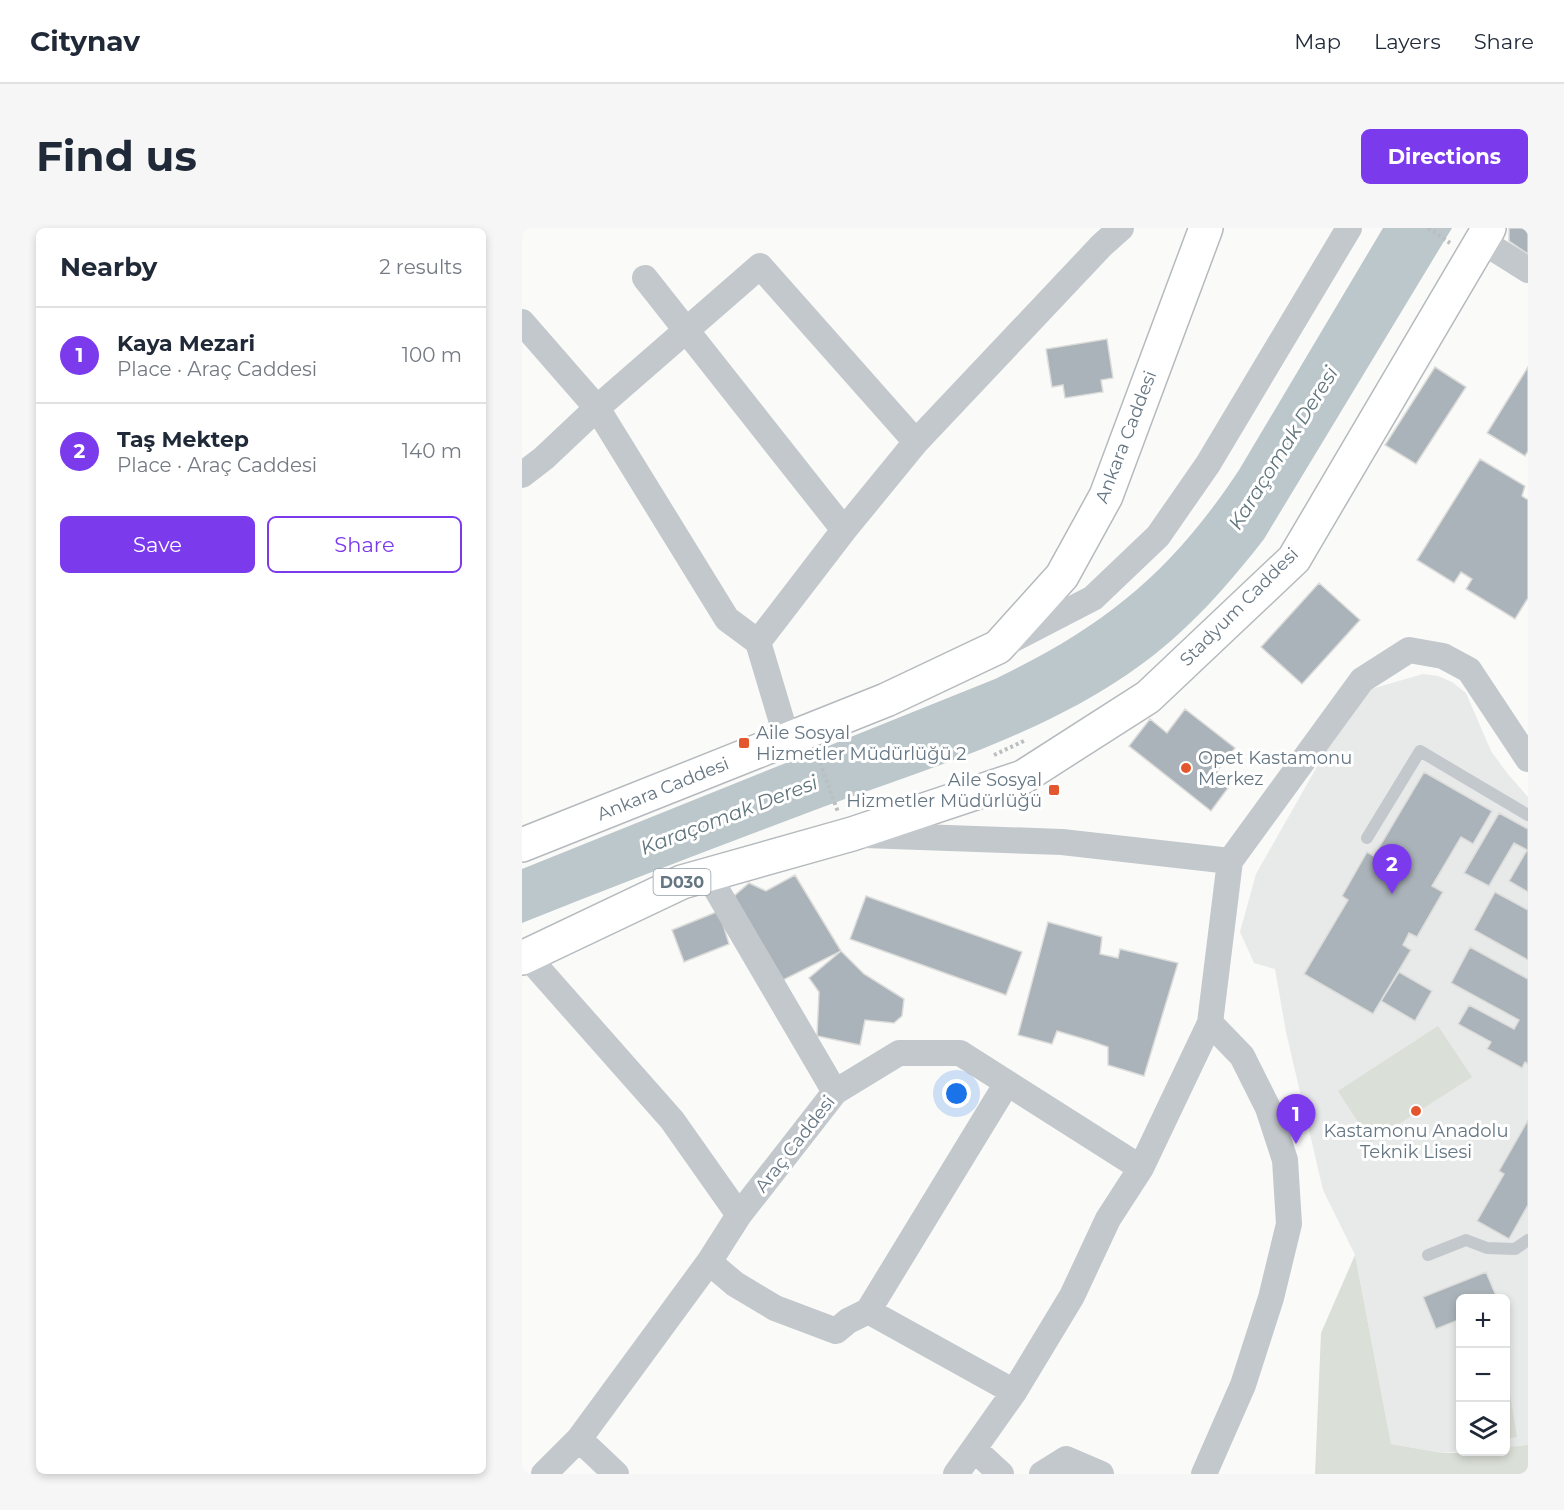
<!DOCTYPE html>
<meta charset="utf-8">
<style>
:root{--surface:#fff;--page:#f6f6f7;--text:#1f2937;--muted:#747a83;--line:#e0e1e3;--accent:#7c3aed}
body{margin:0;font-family:Montserrat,sans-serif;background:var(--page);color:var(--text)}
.controls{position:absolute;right:18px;bottom:18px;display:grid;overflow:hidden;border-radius:9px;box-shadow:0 3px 9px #0003}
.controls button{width:54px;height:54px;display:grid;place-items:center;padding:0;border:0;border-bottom:2px solid var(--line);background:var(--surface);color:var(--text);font:30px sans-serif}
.you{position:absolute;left:435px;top:866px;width:21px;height:21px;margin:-15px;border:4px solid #fff;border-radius:50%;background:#1a73e8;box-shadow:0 0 0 9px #1a73e833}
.badge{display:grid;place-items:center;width:39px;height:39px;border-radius:50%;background:var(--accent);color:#fff;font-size:20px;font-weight:700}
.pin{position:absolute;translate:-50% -50px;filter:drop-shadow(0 2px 3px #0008)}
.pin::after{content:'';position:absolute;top:32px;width:21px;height:18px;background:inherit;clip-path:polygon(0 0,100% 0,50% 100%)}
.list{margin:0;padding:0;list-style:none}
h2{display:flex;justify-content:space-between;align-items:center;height:78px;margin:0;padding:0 24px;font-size:26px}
h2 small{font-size:20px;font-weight:400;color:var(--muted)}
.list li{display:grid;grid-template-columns:39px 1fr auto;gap:18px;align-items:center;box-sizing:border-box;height:96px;padding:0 24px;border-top:2px solid var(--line)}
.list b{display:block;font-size:22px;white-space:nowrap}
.list p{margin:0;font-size:20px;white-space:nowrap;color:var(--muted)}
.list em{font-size:20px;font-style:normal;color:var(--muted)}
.actions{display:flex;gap:12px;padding:18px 24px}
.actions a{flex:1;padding:14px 0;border:2px solid var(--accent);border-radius:9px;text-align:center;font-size:21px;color:var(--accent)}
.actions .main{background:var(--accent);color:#fff}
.icon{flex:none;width:33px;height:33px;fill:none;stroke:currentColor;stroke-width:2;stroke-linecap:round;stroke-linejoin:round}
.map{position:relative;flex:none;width:1006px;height:1246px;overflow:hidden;border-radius:9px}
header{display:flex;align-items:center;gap:36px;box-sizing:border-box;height:84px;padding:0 30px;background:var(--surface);border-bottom:2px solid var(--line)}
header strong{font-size:28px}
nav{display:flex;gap:33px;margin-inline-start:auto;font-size:21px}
.intro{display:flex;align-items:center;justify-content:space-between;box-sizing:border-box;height:144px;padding:0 36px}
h1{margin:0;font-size:42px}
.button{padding:15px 27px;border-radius:9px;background:var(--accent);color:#fff;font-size:21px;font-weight:700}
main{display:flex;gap:36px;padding:0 36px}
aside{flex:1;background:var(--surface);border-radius:9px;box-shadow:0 3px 9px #0003}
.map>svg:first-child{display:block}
</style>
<header>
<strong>Citynav</strong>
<nav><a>Map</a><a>Layers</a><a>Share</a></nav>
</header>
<div class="intro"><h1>Find us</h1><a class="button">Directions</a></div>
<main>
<aside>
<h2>Nearby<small>2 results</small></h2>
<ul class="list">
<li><span class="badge">1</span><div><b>Kaya Mezari</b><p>Place · Araç Caddesi</p></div><em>100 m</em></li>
<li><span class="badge">2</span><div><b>Taş Mektep</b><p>Place · Araç Caddesi</p></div><em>140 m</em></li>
</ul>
<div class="actions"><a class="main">Save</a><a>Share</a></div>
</aside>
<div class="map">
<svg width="1006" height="1246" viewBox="0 0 1006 1246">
<rect width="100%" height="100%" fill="#fafaf8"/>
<path fill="#e8e9e9" d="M 901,446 L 916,448 L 930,454 L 944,465 L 969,523 L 985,545 L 1006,569 L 1006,1217 L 984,1219 L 984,1070 L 939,1070 L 938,1223 L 920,1225 L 869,1216 L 833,1027 L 801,962 L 764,804 L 753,741 L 732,735 L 718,704 L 734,646 L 830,477 L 849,461 Z"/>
<path fill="#dadfd7" d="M 916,798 L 950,849 L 849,914 L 816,863 Z
M 833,1027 L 869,1216 L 920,1225 L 984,1224 L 984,1219 L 1006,1217 L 1006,1246 L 793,1246 L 799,1105 Z
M 984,1142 L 995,1209 L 984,1211 Z"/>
<path fill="#bbc7cb" d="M 861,0 L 930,0 L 742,311 C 714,347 685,381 651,411 C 552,498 421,535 301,579 C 200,617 100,655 0,695 L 0,641 L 473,451 C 583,398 649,345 717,242 Z"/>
<path fill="#aab3b9" stroke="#dcdcda" stroke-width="1.5" d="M 987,0 L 1006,0 L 1006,26 L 987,13 Z
M 585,111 L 591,150 L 579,152 L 581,164 L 543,170 L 541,157 L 530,159 L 524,121 Z
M 913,139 L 944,159 L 894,236 L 863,217 Z
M 1006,139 L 1006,223 L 1003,228 L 965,205 Z
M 958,231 L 1003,258 L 1000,268 L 1006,272 L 1006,370 L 993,391 L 944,361 L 950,351 L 939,344 L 932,355 L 895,332 Z
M 797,355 L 838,392 L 780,456 L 739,419 Z
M 663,481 L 713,520 L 695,543 L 706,560 L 689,583 L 607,518 L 628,491 L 645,505 Z
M 902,544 L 970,583 L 951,616 L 939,609 L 910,658 L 921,664 L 895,709 L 887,705 L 881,717 L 889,722 L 851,786 L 782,746 L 826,672 L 820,668 L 845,624 L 852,628 Z
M 977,585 L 1006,601 L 1006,664 L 987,653 L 1005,622 L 992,615 L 967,658 L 942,645 Z
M 273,647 L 319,723 L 261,752 L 212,668 L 227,655 L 244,663 Z
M 973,664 L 1006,682 L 1006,732 L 952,702 Z
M 344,668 L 500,724 L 484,767 L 328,711 Z
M 197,683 L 207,716 L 162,734 L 150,702 Z
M 526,694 L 580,709 L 578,726 L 596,730 L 598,721 L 656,735 L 622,848 L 586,837 L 586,819 L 569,813 L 535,803 L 530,816 L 496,807 Z
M 948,719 L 1006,751 L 1006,836 L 1003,834 L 1000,840 L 965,821 L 969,814 L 936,796 L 947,777 L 992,801 L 997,792 L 929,755 Z
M 319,723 L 342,746 L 382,771 L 380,788 L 372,795 L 343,792 L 338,817 L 295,808 L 297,764 L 287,750 Z
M 877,744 L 910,763 L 893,793 L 859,773 Z
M 1006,892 L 1006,977 L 987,1011 L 955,993 L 982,946 L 977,943 Z
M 964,1044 L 975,1070 L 939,1070 L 939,1091 L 914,1101 L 901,1069 Z"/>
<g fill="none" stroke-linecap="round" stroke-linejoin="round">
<defs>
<path id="primary" d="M 0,617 L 364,472 L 476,419 L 540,348 L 584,268 L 684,0
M 0,730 L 160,654 L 330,606 L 501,549 L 626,469 L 772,331 L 967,0"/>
</defs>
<use href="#primary" stroke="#b5babe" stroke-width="36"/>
<path stroke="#bbbfc2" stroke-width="4" stroke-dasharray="3 3" stroke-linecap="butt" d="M 906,0 L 928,15
M 472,527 L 504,512
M 296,529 L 316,584"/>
<path stroke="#c3c8cc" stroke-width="12" d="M 845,610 L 898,523 L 1006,587
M 906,1027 L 944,1012 L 965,1020 L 993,1021 L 1006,1012"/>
<path stroke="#c3c8cc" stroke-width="26" d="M 960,13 L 1006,42
M 123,50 L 322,302 L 236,414 L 205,391 L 75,180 L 238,38 L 394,214 L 580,17 L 599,0
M 0,94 L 75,180 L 22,230 L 0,247
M 322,302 L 394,214
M 488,413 L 571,370 L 636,308 L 686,236 L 827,0
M 236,414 L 265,511
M 342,607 L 540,614 L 708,633 L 840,452 L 887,422 L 921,428 L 947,442 L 1006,531
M 186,647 L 313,864
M 5,728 L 150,892 L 217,987
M 187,1034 L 213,1056 L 253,1080 L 314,1103 L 326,1093 L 346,1083 L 492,1164
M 346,1083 L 485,855
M 57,1211 L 94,1246
M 452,1221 L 479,1246
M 22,1246 L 57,1211 L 187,1034 L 217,987 L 313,864 L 377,825 L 438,825 L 619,940
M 434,1246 L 492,1164 L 550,1068 L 586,991 L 619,940 L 688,795 L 708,633
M 520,1246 L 544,1231 L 579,1246
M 682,1246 L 721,1157 L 749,1070 L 767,996 L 763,932 L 746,880 L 720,828 L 688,795"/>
<use href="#primary" stroke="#fff" stroke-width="33"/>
</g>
<g fill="#e4572e" stroke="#fff" stroke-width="2">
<rect x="216" y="509" width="12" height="12" rx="3"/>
<circle cx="664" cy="540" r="6"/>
<rect x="526" y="556" width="12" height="12" rx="3"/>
<circle cx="894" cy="883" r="6"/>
</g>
<g text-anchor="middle" stroke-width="6" stroke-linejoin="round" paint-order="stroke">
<rect fill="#fff" stroke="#939fa8" stroke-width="1.5" x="131.5" y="641" width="57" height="26" rx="4.5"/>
<g font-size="16" font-weight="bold" fill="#657683">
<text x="160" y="660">D030</text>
</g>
<g font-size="18" fill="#657683" stroke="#fff">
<text transform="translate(604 209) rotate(-69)" y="6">Ankara Caddesi</text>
<text transform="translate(717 379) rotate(-45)" y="6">Stadyum Caddesi</text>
<text transform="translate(141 561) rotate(-22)" y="6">Ankara Caddesi</text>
<text transform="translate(273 916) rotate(-52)" y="6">Araç Caddesi</text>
</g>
<g font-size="18" fill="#657683" stroke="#fff" text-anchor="start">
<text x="234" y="511">Aile Sosyal<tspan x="234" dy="21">Hizmetler Müdürlüğü 2</tspan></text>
<text x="676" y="536">Opet Kastamonu<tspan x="676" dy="21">Merkez</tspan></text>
<text x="520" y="558" text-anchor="end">Aile Sosyal<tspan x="520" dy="21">Hizmetler Müdürlüğü</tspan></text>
<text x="894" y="909" text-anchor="middle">Kastamonu Anadolu<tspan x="894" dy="21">Teknik Lisesi</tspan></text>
</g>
<g font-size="20" font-style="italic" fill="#60757c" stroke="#fff">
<text transform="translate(761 220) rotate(-58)" y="7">Karaçomak Deresi</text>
<text transform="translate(207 587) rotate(-21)" y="7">Karaçomak Deresi</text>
</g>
</g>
</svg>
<div class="controls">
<button>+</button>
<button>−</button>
<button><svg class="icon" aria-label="layers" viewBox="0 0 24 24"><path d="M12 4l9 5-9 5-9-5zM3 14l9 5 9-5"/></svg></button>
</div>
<div class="you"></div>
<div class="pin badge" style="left:774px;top:916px">1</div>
<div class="pin badge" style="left:870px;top:666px">2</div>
</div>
</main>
